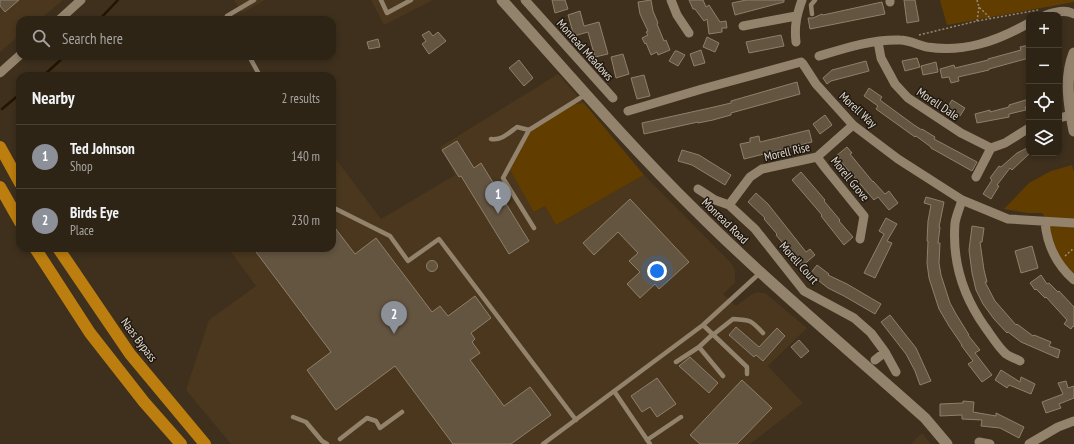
<!DOCTYPE html>
<meta charset="utf-8">
<style>
:root{--surface:#2e2416;--page:#362c1f;--text:#f1f3f6;--muted:#a7a4a1;--line:#494135;--accent:#8c9099}
body{margin:0;font-family:"PT Sans Narrow",sans-serif;background:var(--page);color:var(--text)}
.controls{position:absolute;right:12px;top:12px;display:grid;overflow:hidden;border-radius:8px;box-shadow:0 2px 6px #0003}
.controls button{width:36px;height:36px;display:grid;place-items:center;padding:0;border:0;border-bottom:1px solid var(--line);background:var(--surface);color:var(--text);font:20px sans-serif}
.you{position:absolute;left:657px;top:271px;width:14px;height:14px;margin:-10px;border:3px solid #fff;border-radius:50%;background:#1a73e8;box-shadow:0 0 0 6px #1a73e833}
.badge{display:grid;place-items:center;width:26px;height:26px;border-radius:50%;background:var(--accent);color:#fff;font-size:13px;font-weight:700}
.pin{position:absolute;translate:-50% -33px;filter:drop-shadow(0 1px 2px #0008)}
.pin::after{content:'';position:absolute;top:21px;width:14px;height:12px;background:inherit;clip-path:polygon(0 0,100% 0,50% 100%)}
.list{margin:0;padding:0;list-style:none}
h2{display:flex;justify-content:space-between;align-items:center;height:52px;margin:0;padding:0 16px;font-size:17px}
h2 small{font-size:13px;font-weight:400;color:var(--muted)}
.list li{display:grid;grid-template-columns:26px 1fr auto;gap:12px;align-items:center;box-sizing:border-box;height:64px;padding:0 16px;border-top:1px solid var(--line)}
.list b{display:block;font-size:15px;white-space:nowrap}
.list p{margin:0;font-size:13px;white-space:nowrap;color:var(--muted)}
.list em{font-size:13px;font-style:normal;color:var(--muted)}
.icon{flex:none;width:22px;height:22px;fill:none;stroke:currentColor;stroke-width:2;stroke-linecap:round;stroke-linejoin:round}
.map{position:relative;flex:none;width:1074px;height:444px;overflow:hidden}
.search{position:absolute;background:var(--surface);box-shadow:0 2px 6px #0003;left:16px;top:16px;width:320px;height:44px;display:flex;align-items:center;gap:10px;box-sizing:border-box;padding:0 14px;border-radius:12px;color:var(--muted);font-size:15px}
.panel{position:absolute;background:var(--surface);box-shadow:0 2px 6px #0003;left:16px;top:72px;width:320px;height:180px;border-radius:12px}
.map>svg:first-child{display:block}
</style>
<div class="map">
<svg width="1074" height="444" viewBox="0 0 1074 444">
<rect width="100%" height="100%" fill="#3e301d"/>
<path fill="#4a371e" d="M 0,0 L 63,0 L 39,20 L 20,20 L 20,35 L 0,52 Z
M 234,0 L 265,0 L 242,13 Z
M 371,0 L 433,0 L 384,25 Z
M 558,74 L 584,103 L 572,104 L 535,212 L 545,206 L 556,225 L 644,175 L 731,263 L 735,271 L 735,283 L 723,294 L 736,306 L 749,296 L 757,292 L 765,293 L 807,328 L 768,366 L 803,403 L 750,444 L 231,444 L 186,390 L 209,320 L 256,286 L 228,248 L 332,248 L 332,154 L 381,219 L 455,175 L 440,147 Z
M 922,433 L 931,444 L 911,444 Z"/>
<path fill="#613e00" d="M 940,0 L 1074,0 L 1074,2 L 947,25 Z
M 584,103 L 644,175 L 556,225 L 545,206 L 534,212 L 510,170 L 533,127 L 574,104 Z
M 1072,165 L 1074,172 L 1074,274 C 1067,267 1059,261 1055,252 C 1051,239 1051,223 1042,213 L 1028,213 L 1004,209 L 1029,183 L 1051,171 Z"/>
<g fill="none" stroke-linecap="round" stroke-linejoin="round">
<path stroke="#241300" stroke-width="2.5" d="M 99,20 L 118,0
M 43,76 L 65,56
M 2,109 L 20,94"/>
</g>
<path fill="#645541" stroke="#8f7f6a" d="M 0,0 L 19,0 L 5,12 L 0,6 Z
M 552,0 L 565,0 L 568,9 L 555,13 Z
M 651,0 L 653,11 L 658,23 L 657,24 L 664,41 L 666,40 L 670,50 L 658,55 L 657,52 L 651,55 L 646,43 L 645,44 L 642,38 L 648,35 L 646,32 L 648,31 L 640,14 L 638,2 Z
M 689,0 L 703,0 L 706,7 L 709,5 L 720,22 L 726,21 L 727,28 L 722,28 L 722,32 L 709,34 L 707,19 L 704,21 L 695,9 L 693,9 Z
M 746,0 L 784,0 L 784,2 L 735,15 L 732,3 Z
M 904,0 L 915,0 L 919,21 L 907,23 Z
M 882,2 L 885,14 L 810,29 L 808,18 L 813,18 L 822,14 L 823,15 Z
M 580,11 L 584,26 L 599,22 L 608,54 L 595,57 L 588,32 L 574,36 L 568,15 Z
M 429,31 L 433,36 L 438,32 L 446,41 L 429,54 L 422,44 L 426,41 L 422,35 Z
M 781,35 L 784,46 L 749,53 L 746,42 Z
M 707,37 L 719,43 L 715,52 L 703,47 Z
M 378,39 L 380,47 L 369,49 L 367,42 Z
M 1029,45 L 1029,58 L 989,69 L 989,70 L 958,77 L 959,81 L 951,83 L 949,77 L 942,78 L 940,69 L 954,65 L 955,68 L 988,60 L 988,59 L 1021,50 L 1020,47 Z
M 701,50 L 705,63 L 694,66 L 690,54 Z
M 675,51 L 677,51 L 685,55 L 678,66 L 669,61 Z
M 623,54 L 629,74 L 616,78 L 611,57 Z
M 917,58 L 920,67 L 905,71 L 902,61 Z
M 519,60 L 533,78 L 524,86 L 509,68 Z
M 866,61 L 869,71 L 831,81 L 827,84 L 823,78 L 832,70 Z
M 936,62 L 938,72 L 923,75 L 921,66 Z
M 644,75 L 650,96 L 637,99 L 631,78 Z
M 797,82 L 800,94 L 731,113 L 731,115 L 713,120 L 698,123 L 698,122 L 644,134 L 642,123 L 714,107 L 731,103 L 731,101 Z
M 869,88 L 882,97 L 880,100 L 914,125 L 922,130 L 922,129 L 935,137 L 934,139 L 977,162 L 972,171 L 931,148 L 931,147 L 916,136 L 915,137 L 876,109 L 878,106 L 864,96 Z
M 1029,99 L 1029,106 L 1025,107 L 1026,110 L 1009,114 L 1009,117 L 977,123 L 975,114 L 990,110 L 990,112 L 1009,107 L 1009,105 Z
M 952,100 L 965,108 L 960,116 L 947,108 Z
M 825,115 L 832,125 L 820,134 L 813,124 Z
M 809,130 L 812,142 L 744,159 L 740,144 L 750,142 L 750,138 L 759,136 L 760,142 Z
M 457,141 L 474,168 L 481,163 L 529,241 L 509,254 L 461,176 L 459,177 L 442,150 Z
M 847,147 L 852,153 L 850,154 L 873,182 L 873,181 L 885,194 L 889,191 L 898,203 L 889,210 L 878,197 L 874,200 L 836,156 Z
M 1029,147 L 1029,154 L 1012,170 L 1010,168 L 997,185 L 999,186 L 991,199 L 983,194 L 992,180 L 990,178 L 999,166 L 1001,167 L 1017,153 Z
M 682,150 L 699,155 L 731,175 L 725,185 L 692,165 L 678,161 Z
M 801,172 L 825,200 L 824,201 L 840,220 L 839,221 L 853,237 L 844,245 L 821,216 L 822,215 L 792,180 Z
M 756,193 L 768,204 L 806,252 L 810,249 L 815,255 L 802,266 L 776,235 L 777,234 L 764,219 L 765,218 L 748,202 Z
M 926,197 L 944,202 L 939,227 L 940,227 L 938,243 L 940,243 L 939,263 L 941,275 L 950,303 L 956,314 L 969,335 L 968,335 L 980,350 L 975,353 L 992,375 L 982,382 L 968,364 L 973,361 L 961,345 L 962,345 L 949,326 L 939,309 L 929,278 L 927,263 L 928,241 L 927,241 L 928,221 L 931,205 L 924,203 Z
M 630,199 L 689,262 L 659,289 L 655,284 L 640,298 L 627,284 L 640,272 L 629,261 L 638,253 L 618,232 L 594,255 L 583,243 Z
M 886,218 L 897,224 L 887,241 L 892,243 L 875,278 L 864,273 L 884,234 L 879,231 Z
M 332,224 L 355,254 L 376,238 L 432,312 L 440,306 L 448,316 L 475,296 L 491,318 L 471,333 L 475,339 L 472,342 L 480,353 L 470,360 L 504,406 L 530,387 L 551,415 L 511,444 L 453,444 L 395,366 L 336,410 L 307,370 L 331,352 L 253,248 L 332,248 Z
M 972,226 L 984,228 L 982,242 L 980,242 L 984,270 L 987,282 L 985,282 L 995,301 L 1016,325 L 1017,324 L 1033,336 L 1034,335 L 1051,342 L 1049,346 L 1060,350 L 1058,358 L 1021,342 L 1008,332 L 1007,333 L 994,319 L 983,304 L 976,290 L 972,273 L 969,250 Z
M 1032,246 L 1038,268 L 1021,273 L 1015,251 Z
M426.5 266a5.5 5.5 0 1 1 11 0a5.5 5.5 0 1 1-11 0Z
M 817,265 L 829,274 L 828,275 L 847,284 L 881,304 L 875,314 L 844,296 L 828,288 L 810,274 Z
M 1041,275 L 1047,284 L 1049,283 L 1058,292 L 1059,291 L 1074,307 L 1074,327 L 1073,326 L 1071,329 L 1064,324 L 1067,320 L 1046,297 L 1045,298 L 1036,289 L 1035,290 L 1030,283 Z
M 890,315 L 916,348 L 931,381 L 920,385 L 915,371 L 906,354 L 881,322 Z
M 736,327 L 759,347 L 777,328 L 785,336 L 763,361 L 756,355 L 754,357 L 729,335 Z
M 799,340 L 809,351 L 801,358 L 791,347 Z
M 690,357 L 718,383 L 709,393 L 679,366 Z
M 1001,370 L 1020,382 L 1021,377 L 1035,384 L 1031,394 L 1009,385 L 1007,388 L 995,380 Z
M 657,378 L 676,404 L 657,417 L 650,407 L 642,412 L 631,396 Z
M 742,380 L 772,408 L 737,444 L 700,444 L 690,435 Z
M 1066,381 L 1068,388 L 1074,386 L 1074,398 L 1059,404 L 1061,408 L 1046,413 L 1042,402 L 1063,394 L 1058,383 Z
M 963,401 L 974,402 L 973,412 L 996,416 L 996,413 L 1024,427 L 1019,438 L 1000,428 L 981,426 L 982,420 L 962,419 L 962,415 L 940,416 L 940,404 L 963,403 Z"/>
<g fill="none" stroke-linecap="round" stroke-linejoin="round">
<path stroke="#95897a" stroke-width="1.5" stroke-dasharray="2 2" stroke-linecap="butt" d="M 977,0 L 979,7 L 991,19
M 977,21 L 979,7
M 919,35 L 977,21 L 1038,10
M 1065,256 L 1074,248"/>
<path stroke="#93836d" stroke-width="4.5" d="M 381,0 L 387,13 L 411,0
M 812,14 L 811,5 L 815,0
M 229,20 L 227,16 L 254,0
M 249,56 L 260,76
M 491,139 C 501,141 510,132 517,127 L 529,130
M 332,207 L 390,236 L 408,261 L 439,239 L 576,420
M 534,228 L 503,178 L 529,130 L 585,95
M 703,325 L 747,367 L 747,374
M 714,334 L 733,319 C 751,320 751,320 763,333
M 699,347 L 723,376
M 676,362 L 699,347 L 713,334
M 614,391 L 650,444
M 293,417 L 306,422 L 322,441 L 327,444
M 340,439 L 367,418 L 376,421 L 380,428 L 402,412
M 647,440 L 681,417
M 543,444 L 703,325 L 761,272"/>
<path stroke="#93836d" stroke-width="9" d="M 525,0 L 613,98
M 671,0 L 677,15 L 689,33
M 890,0 L 890,2
M 1046,15 C 1055,12 1066,9 1074,14
M 59,20 L 81,0
M 743,26 L 796,16
M 796,42 C 794,26 797,14 802,0
M 878,42 L 881,58 L 895,84 L 908,98 L 961,133 L 991,148 L 1005,143 L 1029,128
M 819,56 C 845,48 873,39 900,40 C 909,40 918,45 927,47 C 964,53 997,41 1029,23
M 0,73 L 20,55
M 628,111 L 702,89 L 801,62 L 803,64 L 816,84 L 853,125 L 898,159 L 962,200 L 1008,219 L 1074,223
M 1059,118 L 1071,115
M 817,157 L 826,169 L 864,216 L 860,239
M 976,177 L 991,148
M 698,189 L 715,200 L 729,205 L 755,229 L 804,291 L 854,318 L 871,333 L 885,352 L 896,372
M 962,200 C 960,207 956,216 955,223 C 952,261 963,296 985,327 C 991,335 998,347 1006,354 C 1010,357 1015,358 1020,361
M 729,205 L 750,177 L 762,169 L 817,157 L 853,125
M 1045,222 C 1047,246 1056,264 1074,280
M 875,360 L 885,352
M 979,442 L 990,444
M 1029,444 L 1058,427 L 1074,421"/>
<path stroke="#93836d" stroke-width="11" d="M 502,0 C 565,70 627,143 694,209 C 768,283 848,349 925,418 L 947,444
M 1074,53 C 1064,78 1069,106 1074,131"/>
<path stroke="#bb7e0f" stroke-width="12" d="M 0,147 L 20,183
M 0,187 L 20,222
M 35,248 L 90,333 L 144,402 L 181,444
M 58,248 L 130,354 L 205,444"/>
</g>
<g text-anchor="middle" stroke-width="3" stroke-linejoin="round" paint-order="stroke">
<g font-size="12" fill="#e2d9cd" stroke="#201911">
<text transform="translate(585 50) rotate(48)" y="4">Monread Meadows</text>
<text transform="translate(938 104) rotate(34)" y="4">Morell Dale</text>
<text transform="translate(858 110) rotate(43)" y="4">Morell Way</text>
<text transform="translate(787 152) rotate(-13)" y="4">Morell Rise</text>
<text transform="translate(850 179) rotate(51)" y="4">Morell Grove</text>
<text transform="translate(725 221) rotate(44)" y="4">Monread Road</text>
<text transform="translate(799 263) rotate(48)" y="4">Morell Court</text>
<text transform="translate(139 340) rotate(53)" y="4">Naas Bypass</text>
</g>
</g>
</svg>
<div class="controls">
<button>+</button>
<button>−</button>
<button><svg class="icon" aria-label="locate" viewBox="0 0 24 24"><circle cx="12" cy="12" r="6"/><path d="M12 2v4M12 18v4M2 12h4M18 12h4"/></svg></button>
<button><svg class="icon" aria-label="layers" viewBox="0 0 24 24"><path d="M12 4l9 5-9 5-9-5zM3 14l9 5 9-5"/></svg></button>
</div>
<div class="you"></div>
<div class="pin badge" style="left:498px;top:214px">1</div>
<div class="pin badge" style="left:394px;top:334px">2</div>
<div class="search"><svg class="icon" aria-label="search" viewBox="0 0 24 24"><circle cx="10" cy="10" r="6"/><path d="M15 15l6 6"/></svg>Search here</div>
<section class="panel">
<h2>Nearby<small>2 results</small></h2>
<ul class="list">
<li><span class="badge">1</span><div><b>Ted Johnson</b><p>Shop</p></div><em>140 m</em></li>
<li><span class="badge">2</span><div><b>Birds Eye</b><p>Place</p></div><em>230 m</em></li>
</ul>
</section>
</div>
